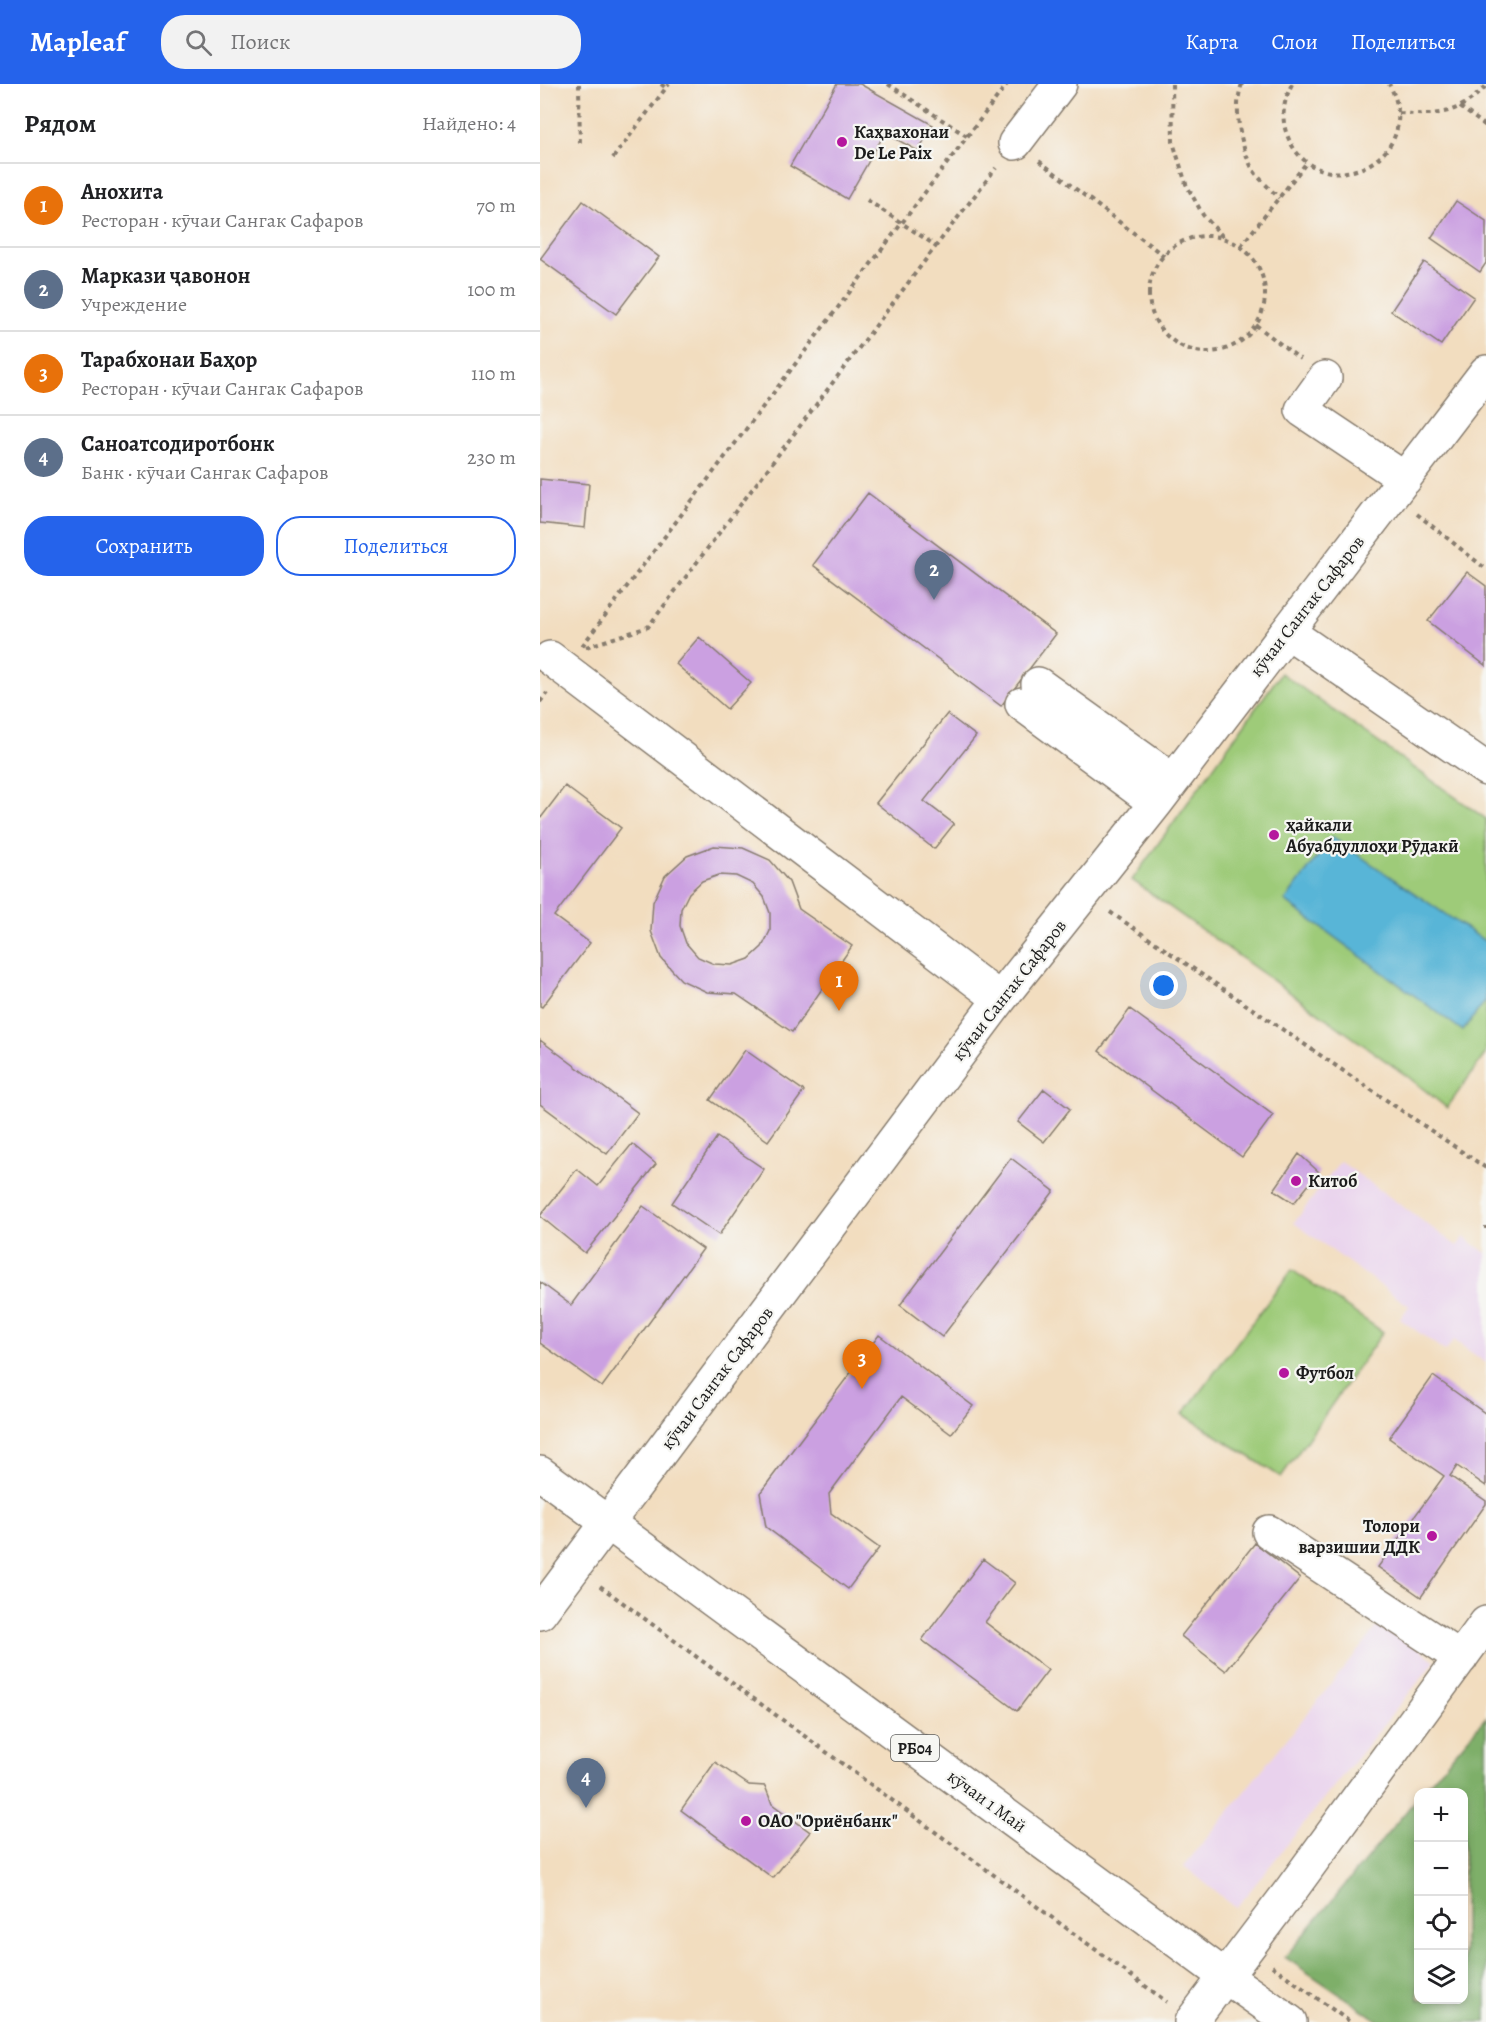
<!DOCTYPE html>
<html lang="ru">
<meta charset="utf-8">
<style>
:root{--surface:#fff;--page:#f2f2f2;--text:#202124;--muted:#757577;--line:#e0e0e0;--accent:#2563eb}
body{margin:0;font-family:Alegreya,serif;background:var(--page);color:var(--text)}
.controls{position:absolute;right:18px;bottom:18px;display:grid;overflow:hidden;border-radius:12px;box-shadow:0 3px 9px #0003}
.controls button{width:54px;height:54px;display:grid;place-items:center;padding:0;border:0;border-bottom:2px solid var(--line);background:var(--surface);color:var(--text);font:30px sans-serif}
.you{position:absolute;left:624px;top:902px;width:21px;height:21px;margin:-15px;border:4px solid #fff;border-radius:50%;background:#1a73e8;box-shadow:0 0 0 9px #1a73e833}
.badge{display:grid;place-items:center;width:39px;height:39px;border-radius:50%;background:var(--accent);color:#fff;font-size:20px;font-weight:700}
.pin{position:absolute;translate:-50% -50px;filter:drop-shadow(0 2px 3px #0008)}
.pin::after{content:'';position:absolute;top:32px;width:21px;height:18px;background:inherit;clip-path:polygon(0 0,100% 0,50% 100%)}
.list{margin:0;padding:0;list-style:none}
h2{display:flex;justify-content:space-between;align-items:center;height:78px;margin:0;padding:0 24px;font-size:26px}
h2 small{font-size:20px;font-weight:400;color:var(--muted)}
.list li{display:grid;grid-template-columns:39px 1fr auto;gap:18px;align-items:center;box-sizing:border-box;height:84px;padding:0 24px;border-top:2px solid var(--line)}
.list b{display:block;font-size:22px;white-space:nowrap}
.list p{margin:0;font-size:20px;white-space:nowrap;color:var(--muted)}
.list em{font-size:20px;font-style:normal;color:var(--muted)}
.actions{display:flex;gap:12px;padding:18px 24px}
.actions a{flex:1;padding:14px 0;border:2px solid var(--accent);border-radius:24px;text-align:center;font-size:21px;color:var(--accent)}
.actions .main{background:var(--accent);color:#fff}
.icon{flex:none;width:33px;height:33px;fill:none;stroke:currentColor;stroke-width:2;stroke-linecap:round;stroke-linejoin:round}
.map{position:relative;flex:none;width:946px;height:1938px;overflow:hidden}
header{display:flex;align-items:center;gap:36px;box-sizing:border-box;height:84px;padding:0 30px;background:var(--accent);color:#fff}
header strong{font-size:28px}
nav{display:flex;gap:33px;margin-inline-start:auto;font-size:21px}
.search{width:420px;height:54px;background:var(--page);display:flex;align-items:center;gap:15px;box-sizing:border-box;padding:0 21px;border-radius:24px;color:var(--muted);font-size:22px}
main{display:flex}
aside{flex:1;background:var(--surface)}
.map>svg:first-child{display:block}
</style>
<header>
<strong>Mapleaf</strong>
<div class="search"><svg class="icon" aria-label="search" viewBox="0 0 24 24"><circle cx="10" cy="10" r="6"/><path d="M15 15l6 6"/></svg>Поиск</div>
<nav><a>Карта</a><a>Слои</a><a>Поделиться</a></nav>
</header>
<main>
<aside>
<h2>Рядом<small>Найдено: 4</small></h2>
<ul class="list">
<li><span class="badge" style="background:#e8710a">1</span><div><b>Анохита</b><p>Ресторан · кӯчаи Сангак Сафаров</p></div><em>70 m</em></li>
<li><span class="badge" style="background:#5c6f8a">2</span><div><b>Маркази ҷавонон</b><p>Учреждение</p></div><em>100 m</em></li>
<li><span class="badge" style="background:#e8710a">3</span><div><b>Тарабхонаи Баҳор</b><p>Ресторан · кӯчаи Сангак Сафаров</p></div><em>110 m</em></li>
<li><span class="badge" style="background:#5c6f8a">4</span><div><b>Саноатсодиротбонк</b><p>Банк · кӯчаи Сангак Сафаров</p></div><em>230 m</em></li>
</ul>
<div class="actions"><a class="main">Сохранить</a><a>Поделиться</a></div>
</aside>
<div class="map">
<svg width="946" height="1938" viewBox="0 0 946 1938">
<rect width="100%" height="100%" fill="#f6f6f2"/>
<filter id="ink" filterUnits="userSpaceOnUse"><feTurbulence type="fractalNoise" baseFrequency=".0167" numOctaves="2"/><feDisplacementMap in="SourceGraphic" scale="12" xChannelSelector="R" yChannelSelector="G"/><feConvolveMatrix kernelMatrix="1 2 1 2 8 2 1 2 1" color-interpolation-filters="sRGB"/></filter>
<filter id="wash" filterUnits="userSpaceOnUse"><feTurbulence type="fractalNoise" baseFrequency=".008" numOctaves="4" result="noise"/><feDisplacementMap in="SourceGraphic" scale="24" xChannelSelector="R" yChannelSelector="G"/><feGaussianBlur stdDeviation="1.35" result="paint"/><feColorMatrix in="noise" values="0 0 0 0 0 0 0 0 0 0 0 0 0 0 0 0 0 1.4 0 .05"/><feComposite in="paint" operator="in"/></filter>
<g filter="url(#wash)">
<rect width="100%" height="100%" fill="#f2ddbf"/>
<path fill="#e9d2ed" d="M 800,1077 L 917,1162 L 924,1153 L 946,1169 L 946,1279 L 914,1256 L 905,1267 L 860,1235 L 869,1222 L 754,1139 Z
M 843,1536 L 895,1577 L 696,1824 L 644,1782 Z"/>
<path fill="#9ecb79" stroke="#5d744a" stroke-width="1.5" d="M 741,589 L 946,735 L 946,969 L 907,1024 L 867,992 L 592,796 Z
M 752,1186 L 843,1248 L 741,1393 L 643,1330 Z"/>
<path fill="#7eaf69" stroke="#4d6642" stroke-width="1.5" d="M 946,1633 L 946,1938 L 840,1938 L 745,1873 L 878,1713 L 878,1916 L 924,1916 L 924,1708 L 882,1708 Z"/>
<path fill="#59b5d7" stroke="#3a687a" stroke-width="1.5" d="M 792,753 L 946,858 L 946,916 L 923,947 L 745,817 Z"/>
<g id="blocks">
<path fill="#cba0e1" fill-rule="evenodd" d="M 297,0 L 320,0 L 393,41 L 378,67 L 345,49 L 307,115 L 250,82 Z
M 43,117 L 119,173 L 76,230 L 0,175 Z
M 916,117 L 946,137 L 946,179 L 940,188 L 891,154 Z
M 884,178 L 934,213 L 901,261 L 851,227 Z
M 0,395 L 49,400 L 45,444 L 0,439 Z
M 328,409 L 516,550 L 461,622 L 273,481 Z
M 927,488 L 946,502 L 946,582 L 888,537 Z
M 159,553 L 211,599 L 187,625 L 136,580 Z
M 407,630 L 436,652 L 384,717 L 414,740 L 394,765 L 336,719 Z
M 25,702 L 81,744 L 14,832 L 50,859 L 2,923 L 0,922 L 0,735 Z
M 174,762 L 203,764 L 230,776 L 249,798 L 259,825 L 312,862 L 252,948 L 196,910 L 167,908 L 141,896 L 121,874 L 111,847 L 113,818 L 125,792 L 147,772 ZM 179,791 L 196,792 L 213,800 L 224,813 L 230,829 L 230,847 L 222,863 L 209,875 L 192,881 L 174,880 L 158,873 L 146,859 L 140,842 L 141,825 L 149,809 L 162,797 Z
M 590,925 L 733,1031 L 702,1073 L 559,967 Z
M 0,956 L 98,1029 L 67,1070 L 0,1020 Z
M 205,966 L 264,1007 L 228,1057 L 170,1016 Z
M 504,1005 L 530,1025 L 504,1058 L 478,1038 Z
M 177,1053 L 224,1085 L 179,1151 L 132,1119 Z
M 92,1060 L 116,1080 L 45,1169 L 0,1132 L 37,1085 L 58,1102 Z
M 759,1070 L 779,1088 L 754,1119 L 734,1106 Z
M 471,1074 L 514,1107 L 402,1253 L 360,1221 Z
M 103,1122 L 163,1165 L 62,1303 L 0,1259 L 0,1198 L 31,1221 Z
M 339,1251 L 433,1322 L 411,1350 L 361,1313 L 289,1410 L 291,1429 L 339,1464 L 308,1505 L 226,1443 L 220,1409 Z
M 893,1292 L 946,1330 L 946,1402 L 917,1382 L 910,1392 L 946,1417 L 946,1420 L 881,1513 L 838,1483 L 904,1392 L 849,1354 Z
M 715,1459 L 760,1494 L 686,1587 L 641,1552 Z
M 443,1475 L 475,1499 L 445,1538 L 508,1586 L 477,1627 L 382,1556 Z
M 175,1678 L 209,1701 L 225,1702 L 232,1720 L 270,1748 L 233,1794 L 141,1726 Z"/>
</g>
</g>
<g filter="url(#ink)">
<use href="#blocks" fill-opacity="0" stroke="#877c6e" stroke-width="1.5"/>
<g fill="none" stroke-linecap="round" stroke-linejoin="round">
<defs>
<path id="minor" d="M 475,59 L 520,0
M 785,294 L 762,326 L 865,395
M 748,548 L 946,685
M 10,574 L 460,915
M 498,600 L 632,696
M 482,620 L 616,719
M 729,1448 L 921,1574
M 0,1529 L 460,915 L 616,719 L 946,288
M 651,1938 L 751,1806 L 946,1539"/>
<path id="major" d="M 0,1389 L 686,1893 L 750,1938"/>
</defs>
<use href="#minor" stroke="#877c6e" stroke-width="36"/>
<use href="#major" stroke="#877c6e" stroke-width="36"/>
<path stroke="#877c6e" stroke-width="4" stroke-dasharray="4.5 4.5" stroke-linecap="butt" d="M 39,0 L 40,63
M 121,0 L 126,4
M 348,0 L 428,53
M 632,0 L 633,58 L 646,100 L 663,131 L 684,154
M 702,0 C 693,24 700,59 711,82 C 717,94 730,104 739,114
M 752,0 C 744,15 741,32 746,48 C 773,128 892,78 849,0
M 920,23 L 946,42
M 859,29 C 898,32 918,31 946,2
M 73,74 L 129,0
M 499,77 L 624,172
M 327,116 L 396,162 L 456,84
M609 210a58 58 0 1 1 116 0a58 58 0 1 1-116 0Z
M 701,162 L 767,78
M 716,241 L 760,275
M 877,430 L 946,485
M 42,562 L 467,0
M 46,563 L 108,543 L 396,162
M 0,618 L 7,609
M 570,828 L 946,1084
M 946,1142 L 946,1145
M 60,1502 L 627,1918
M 732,1882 L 810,1938"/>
<use href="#minor" stroke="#fff" stroke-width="33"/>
<use href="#major" stroke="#fff" stroke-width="33"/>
</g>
</g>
<g fill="#b5179e" stroke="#f6f6f2" stroke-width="2">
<circle cx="302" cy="58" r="6"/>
<circle cx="734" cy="751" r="6"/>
<circle cx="756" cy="1097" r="6"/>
<circle cx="744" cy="1289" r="6"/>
<circle cx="892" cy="1452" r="6"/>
<circle cx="206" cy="1737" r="6"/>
</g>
<g text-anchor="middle" stroke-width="4.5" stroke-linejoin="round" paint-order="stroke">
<rect fill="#f6f6f2" stroke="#5d5d5c" stroke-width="1.5" x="351" y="1651" width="48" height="26" rx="4.5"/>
<g font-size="16" font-weight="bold" fill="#1c1c1c">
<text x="375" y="1670">РБ04</text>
</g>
<g font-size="18" font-weight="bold" fill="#1c1c1c" stroke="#f6f6f2" text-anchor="start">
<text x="314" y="54">Каҳвахонаи<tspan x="314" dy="21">De Le Paix</tspan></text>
<text x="746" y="747">ҳайкали<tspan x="746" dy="21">Абуабдуллоҳи Рӯдакӣ</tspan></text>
<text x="768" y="1103">Китоб</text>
<text x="756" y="1295">Футбол</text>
<text x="880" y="1448" text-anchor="end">Толори<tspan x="880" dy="21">варзишии ДДК</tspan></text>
<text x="218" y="1743">ОАО "Ориёнбанк"</text>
</g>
<g font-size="18" fill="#1c1c1c" stroke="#f6f6f2">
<text transform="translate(767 522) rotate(-52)" y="6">кӯчаи Сангак Сафаров</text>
<text transform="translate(469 906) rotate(-52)" y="6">кӯчаи Сангак Сафаров</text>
<text transform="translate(177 1294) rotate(-53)" y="6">кӯчаи Сангак Сафаров</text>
<text transform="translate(447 1717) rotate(36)" y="6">кӯчаи 1 Май</text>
</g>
</g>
</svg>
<div class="controls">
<button>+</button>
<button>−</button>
<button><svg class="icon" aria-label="locate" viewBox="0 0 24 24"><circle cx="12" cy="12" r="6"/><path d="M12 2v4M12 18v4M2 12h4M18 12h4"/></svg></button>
<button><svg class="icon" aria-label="layers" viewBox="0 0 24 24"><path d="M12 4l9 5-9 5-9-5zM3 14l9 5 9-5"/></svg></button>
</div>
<div class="you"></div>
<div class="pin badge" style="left:299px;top:927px;background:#e8710a">1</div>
<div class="pin badge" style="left:394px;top:516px;background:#5c6f8a">2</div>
<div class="pin badge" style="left:322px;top:1305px;background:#e8710a">3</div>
<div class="pin badge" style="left:46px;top:1724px;background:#5c6f8a">4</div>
</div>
</main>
